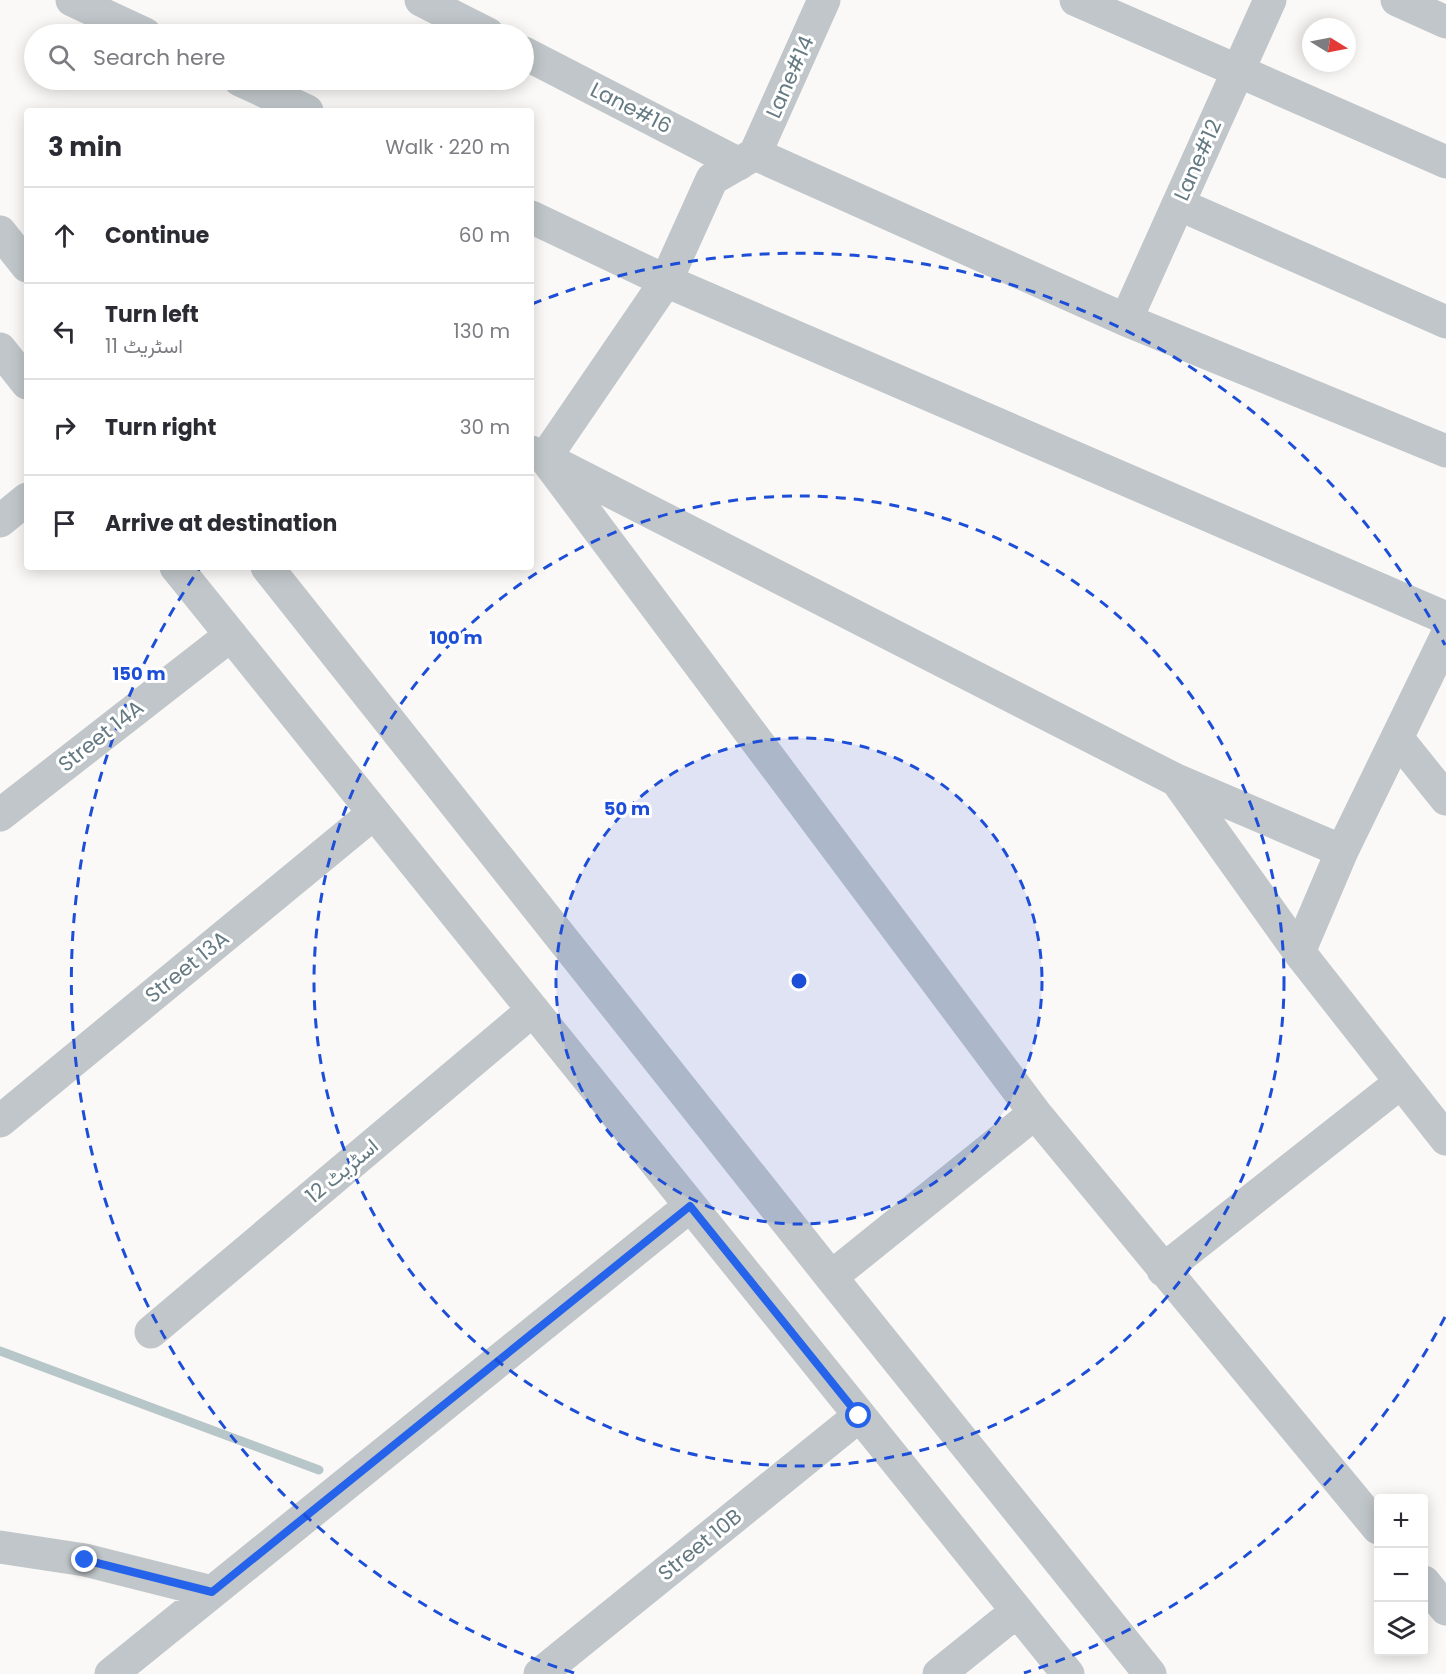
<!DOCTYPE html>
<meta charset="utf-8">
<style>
:root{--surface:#fff;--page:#f7f7f7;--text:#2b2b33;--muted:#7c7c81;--line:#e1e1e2}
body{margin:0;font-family:Poppins,Vazirmatn,sans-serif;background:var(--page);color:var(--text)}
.controls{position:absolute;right:18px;bottom:18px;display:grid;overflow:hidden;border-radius:6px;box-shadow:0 3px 15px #0003}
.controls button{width:54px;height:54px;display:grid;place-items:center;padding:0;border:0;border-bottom:2px solid var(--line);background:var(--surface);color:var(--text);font:30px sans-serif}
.compass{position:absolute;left:1302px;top:18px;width:54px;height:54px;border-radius:50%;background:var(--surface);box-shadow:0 3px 15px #0003;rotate:100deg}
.stop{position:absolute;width:18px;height:18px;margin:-14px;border:4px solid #2563eb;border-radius:50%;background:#fff}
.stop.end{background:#2563eb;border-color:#fff;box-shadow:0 2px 6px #0008}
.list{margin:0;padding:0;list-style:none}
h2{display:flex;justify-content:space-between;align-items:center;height:78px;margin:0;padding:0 24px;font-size:26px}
h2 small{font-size:20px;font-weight:400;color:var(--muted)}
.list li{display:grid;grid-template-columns:39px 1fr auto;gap:18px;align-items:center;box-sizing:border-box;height:96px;padding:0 24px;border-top:2px solid var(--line)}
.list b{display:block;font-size:22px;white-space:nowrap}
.list p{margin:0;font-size:20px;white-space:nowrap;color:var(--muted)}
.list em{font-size:20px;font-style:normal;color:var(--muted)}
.icon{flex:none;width:33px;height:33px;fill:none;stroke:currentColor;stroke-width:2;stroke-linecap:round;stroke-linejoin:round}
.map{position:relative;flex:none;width:1446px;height:1674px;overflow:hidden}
.search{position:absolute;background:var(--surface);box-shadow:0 3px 15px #0003;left:24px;top:24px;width:510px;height:66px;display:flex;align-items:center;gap:15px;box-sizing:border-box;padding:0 21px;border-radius:33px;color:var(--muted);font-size:22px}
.panel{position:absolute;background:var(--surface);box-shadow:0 3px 15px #0003;left:24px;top:108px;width:510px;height:462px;border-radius:6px}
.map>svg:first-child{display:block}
</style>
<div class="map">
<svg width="1446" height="1674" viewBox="0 0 1446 1674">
<rect width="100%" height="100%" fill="#faf9f7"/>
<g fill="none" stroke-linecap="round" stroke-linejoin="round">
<path stroke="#b7c6c8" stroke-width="9" d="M 0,1351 L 319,1470"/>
<path stroke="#c0c6c9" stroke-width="33" d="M 72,0 L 145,34
M 421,0 L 488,34
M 1076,0 L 1446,162
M 1397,0 L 1446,22
M 524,53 L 739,164
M 240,80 L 307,111
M 755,154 L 712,179 L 666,281 L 545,458 L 1176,780 L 1342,851
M 755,154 L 1126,320 L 1446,451
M 755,154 L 824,0
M 1178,204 L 1446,322
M 531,217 L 666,281 L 1446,618
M 0,232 L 27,266
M 1126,320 L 1270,0
M 0,349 L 27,383
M 531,452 L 545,458 L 1035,1113 L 1378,1528
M 0,521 L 27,499
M 176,567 L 1068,1674
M 267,567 L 831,1277 L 1150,1674
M 1398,739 L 1446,799
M 1177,781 L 1299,952 L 1446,1139
M 0,815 L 231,635
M 1299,952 L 1342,851 L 1446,637
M 0,1121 L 374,813
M 1163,1270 L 1400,1083
M 831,1277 L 1035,1113
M 151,1332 L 533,1010
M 0,1547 L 85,1560 L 212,1592
M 1424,1582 L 1446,1609
M 111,1674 L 690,1206
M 540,1674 L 859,1416
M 939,1674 L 1017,1611"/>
</g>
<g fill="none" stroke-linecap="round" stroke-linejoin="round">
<path stroke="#2563eb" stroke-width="8" d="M 85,1560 L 212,1592 L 690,1206 L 859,1416"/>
</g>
<circle cx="799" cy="981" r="243" fill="#1d4ed8" fill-opacity=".12"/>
<g fill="none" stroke="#1d4ed8" stroke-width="3" stroke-dasharray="10 8">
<circle cx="799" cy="981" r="243"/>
<circle cx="799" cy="981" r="485"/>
<path d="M1445 1317A728 728 0 0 1 1024 1673M574 1673A728 728 0 0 1 199 569M532 304A728 728 0 0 1 1445 645"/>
</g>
<g text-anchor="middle" stroke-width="6" stroke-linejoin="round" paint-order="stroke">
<g font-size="21" fill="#657a82" stroke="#fff">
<text transform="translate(790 77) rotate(-66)" y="7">Lane#14</text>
<text transform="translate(631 108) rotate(27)" y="7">Lane#16</text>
<text transform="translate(1198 160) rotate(-66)" y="7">Lane#12</text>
<text transform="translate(101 736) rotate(-38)" y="7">Street 14A</text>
<text transform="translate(187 967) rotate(-39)" y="7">Street 13A</text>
<text transform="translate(342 1171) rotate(-40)" y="7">اسٹریٹ 12</text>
<text transform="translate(700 1545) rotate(-39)" y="7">Street 10B</text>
</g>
</g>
<circle cx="799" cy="981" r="9" fill="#1d4ed8" stroke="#fff" stroke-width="3"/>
<g font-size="18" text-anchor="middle" font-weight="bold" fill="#1d4ed8" stroke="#fff" stroke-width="6" stroke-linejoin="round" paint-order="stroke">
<text x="456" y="644">100 m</text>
<text x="139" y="680">150 m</text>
<text x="627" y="815">50 m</text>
</g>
</svg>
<div class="controls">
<button>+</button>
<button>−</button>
<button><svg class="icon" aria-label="layers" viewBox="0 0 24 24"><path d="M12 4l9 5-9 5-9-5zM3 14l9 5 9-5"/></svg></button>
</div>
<svg class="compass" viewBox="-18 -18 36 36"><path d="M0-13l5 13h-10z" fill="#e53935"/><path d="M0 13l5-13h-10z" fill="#7c7c81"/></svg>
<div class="stop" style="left:859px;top:1416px"></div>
<div class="stop end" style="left:85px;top:1560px"></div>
<div class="search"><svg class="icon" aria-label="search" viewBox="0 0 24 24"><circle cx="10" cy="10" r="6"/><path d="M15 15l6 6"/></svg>Search here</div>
<section class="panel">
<h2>3 min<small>Walk · 220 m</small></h2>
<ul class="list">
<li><svg class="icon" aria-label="ahead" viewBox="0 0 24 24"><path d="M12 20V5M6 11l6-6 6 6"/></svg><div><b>Continue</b></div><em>60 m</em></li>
<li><svg class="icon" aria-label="left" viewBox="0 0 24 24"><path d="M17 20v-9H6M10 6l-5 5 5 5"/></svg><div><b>Turn left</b><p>اسٹریٹ 11</p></div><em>130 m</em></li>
<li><svg class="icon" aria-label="right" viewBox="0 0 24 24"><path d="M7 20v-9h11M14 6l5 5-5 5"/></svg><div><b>Turn right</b></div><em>30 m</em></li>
<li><svg class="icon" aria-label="arrive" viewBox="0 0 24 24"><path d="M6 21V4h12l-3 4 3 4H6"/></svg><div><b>Arrive at destination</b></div></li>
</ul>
</section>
</div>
